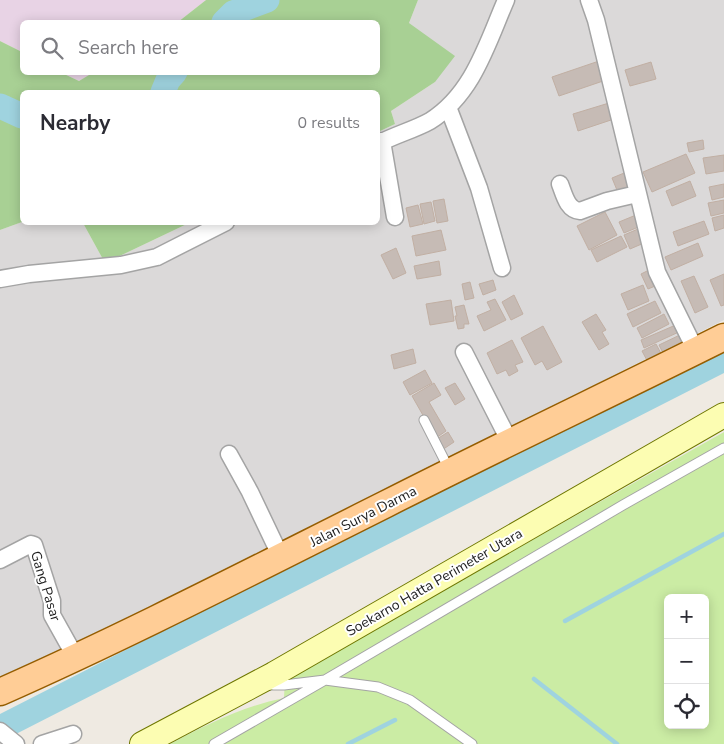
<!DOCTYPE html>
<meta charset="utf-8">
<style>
:root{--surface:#fff;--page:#f2f2f3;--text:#2b2b33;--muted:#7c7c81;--line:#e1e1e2}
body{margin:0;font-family:"Nunito Sans",sans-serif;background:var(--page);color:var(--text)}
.controls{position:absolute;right:15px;bottom:15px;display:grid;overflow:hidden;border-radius:8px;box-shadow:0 2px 12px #0003}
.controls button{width:45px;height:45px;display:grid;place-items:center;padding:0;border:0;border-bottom:1px solid var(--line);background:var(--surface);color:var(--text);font:25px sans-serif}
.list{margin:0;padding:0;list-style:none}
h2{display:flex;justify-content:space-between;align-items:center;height:65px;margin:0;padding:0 20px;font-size:21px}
h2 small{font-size:16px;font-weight:400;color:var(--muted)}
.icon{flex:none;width:28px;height:28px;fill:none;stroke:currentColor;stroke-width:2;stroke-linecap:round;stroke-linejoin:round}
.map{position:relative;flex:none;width:724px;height:744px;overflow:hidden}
.search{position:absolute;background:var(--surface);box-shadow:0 2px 12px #0003;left:20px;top:20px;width:360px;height:55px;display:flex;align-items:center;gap:12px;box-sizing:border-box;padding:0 18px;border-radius:8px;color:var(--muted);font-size:19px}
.panel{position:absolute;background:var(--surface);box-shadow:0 2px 12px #0003;left:20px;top:90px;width:360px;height:135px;border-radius:8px}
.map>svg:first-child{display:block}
</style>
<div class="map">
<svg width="724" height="744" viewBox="0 0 724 744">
<rect width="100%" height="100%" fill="#efeae2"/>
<path fill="#dbd9d9" d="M 418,0 L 724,0 L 724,320 L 0,682 L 0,230 L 22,222 L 83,223 L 105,263 L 189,223 L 378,222 L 378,132 L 395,124 L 391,111 L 435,82 L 409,23 Z"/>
<path fill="#e8d3e5" d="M 0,0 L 206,0 L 178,22 L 22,22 L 22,52 L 0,41 Z
M 62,73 L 94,73 L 79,81 Z"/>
<path fill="#cbeca4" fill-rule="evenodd" d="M 724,432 L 724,744 L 170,744 C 206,725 244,706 284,698 L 285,677 L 403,613 ZM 668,598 L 705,598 L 705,725 L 668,725 Z"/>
<path fill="#a8d094" d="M 206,0 L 418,0 L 409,23 L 455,56 L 435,82 L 391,111 L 395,124 L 378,132 L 378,92 L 22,92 L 22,222 L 0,230 L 0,41 L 22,52 L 22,72 L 62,73 L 79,81 L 94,72 L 378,72 L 378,22 L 178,22 Z
M 83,223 L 189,223 L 105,263 Z"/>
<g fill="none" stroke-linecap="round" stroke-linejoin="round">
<path stroke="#9fd3df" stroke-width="4.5" d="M 565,621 L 724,534
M 534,679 L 617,744
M 348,744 L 395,720"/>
<path stroke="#9fd3df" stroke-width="25" d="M 224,22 L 233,13 L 267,0
M 163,92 L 168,80 L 175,72
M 0,106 L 22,116
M 0,728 L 724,359"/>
</g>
<path fill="#c6bbb5" stroke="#c1afa3" d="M 599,61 L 606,80 L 559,96 L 552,77 Z
M 651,62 L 656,79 L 630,86 L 625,70 Z
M 609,103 L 614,119 L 578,131 L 573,114 Z
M 703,140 L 704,149 L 689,152 L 687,143 Z
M 686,154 L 695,173 L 652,192 L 643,172 Z
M 724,155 L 724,171 L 706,174 L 703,158 Z
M 629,171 L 636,189 L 619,195 L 612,178 Z
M 690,181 L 696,196 L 672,206 L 666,191 Z
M 724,184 L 724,197 L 712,200 L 709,187 Z
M 444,199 L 448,221 L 437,223 L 433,201 Z
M 724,200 L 724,213 L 711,216 L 708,203 Z
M 431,202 L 435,221 L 424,224 L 420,204 Z
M 418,205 L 423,224 L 410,227 L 406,208 Z
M 605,212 L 617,235 L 589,250 L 577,226 Z
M 636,215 L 641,226 L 624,233 L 619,222 Z
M 724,215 L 724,228 L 715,231 L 712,218 Z
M 704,221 L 709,234 L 678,246 L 673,232 Z
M 638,229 L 644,243 L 630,249 L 624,235 Z
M 441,230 L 446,250 L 416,256 L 412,236 Z
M 621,236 L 627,247 L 597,262 L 591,250 Z
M 698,243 L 703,256 L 671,270 L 665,257 Z
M 396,248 L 406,273 L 393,279 L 381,255 Z
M 439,261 L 441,275 L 417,279 L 414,266 Z
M 653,268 L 660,284 L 648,289 L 641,274 Z
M 724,274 L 724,305 L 721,306 L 710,280 Z
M 694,276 L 708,307 L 695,313 L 681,281 Z
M 493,280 L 496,290 L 483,295 L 479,284 Z
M 470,282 L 474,298 L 465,300 L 462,284 Z
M 643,285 L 649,301 L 628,310 L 621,294 Z
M 514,295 L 523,314 L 511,320 L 502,302 Z
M 495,299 L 506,320 L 484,331 L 477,316 L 491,310 L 487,302 Z
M 451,300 L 454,321 L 430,325 L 426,304 Z
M 655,301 L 661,313 L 633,327 L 627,314 Z
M 464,305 L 469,324 L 464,324 L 464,328 L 458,329 L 455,316 L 457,316 L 455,307 Z
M 596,314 L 606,330 L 602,332 L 609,344 L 599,350 L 582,322 Z
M 664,314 L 669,324 L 642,338 L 637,328 Z
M 678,324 L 681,331 L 644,348 L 641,340 Z
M 543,326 L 562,362 L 547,370 L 542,361 L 535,365 L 521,338 Z
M 684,333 L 689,345 L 665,357 L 659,345 Z
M 512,340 L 523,362 L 515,365 L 518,371 L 509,376 L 506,370 L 497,374 L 487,353 Z
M 656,344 L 664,359 L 650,366 L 642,351 Z
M 413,349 L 416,363 L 394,369 L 391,355 Z
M 425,370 L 432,383 L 410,395 L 403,382 Z
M 434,383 L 441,395 L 429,402 L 446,431 L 436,438 L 412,396 Z
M 455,383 L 465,399 L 455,405 L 445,388 Z
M 448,432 L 454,442 L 442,450 L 437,439 Z"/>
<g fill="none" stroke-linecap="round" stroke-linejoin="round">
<defs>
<path id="lane" d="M 424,420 L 449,469
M 267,685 L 284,685 L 325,680 L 623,505 L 724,448
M 214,744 L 325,680 L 378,687 L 410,700 L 472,744"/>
<path id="street" d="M 589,0 L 596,20 L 657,272 L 696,351
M 448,107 L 479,188 L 502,268
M 382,141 L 395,217
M 378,144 C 394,135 414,130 430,121 C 473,94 487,44 506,0
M 560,184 C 564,194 567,210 580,211 L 607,201 L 637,194
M 0,279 L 29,274 L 121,265 L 157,257 L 226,222
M 464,352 L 510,442
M 229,454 L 250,492 L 281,557
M 0,560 L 31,544 L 34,545 L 52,601 L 52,615 L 76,658
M 0,731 L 16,744
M 42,744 L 73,734"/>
<path id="secondary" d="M 142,744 L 274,674 L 724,415"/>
<path id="primary" d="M 0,692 C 131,634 258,568 386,504 C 498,447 612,393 724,337"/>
</defs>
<use href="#lane" stroke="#a4a4a4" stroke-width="11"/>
<use href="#street" stroke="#a4a4a4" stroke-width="19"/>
<use href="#secondary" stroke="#6f7700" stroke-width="26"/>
<use href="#primary" stroke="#955d00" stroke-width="29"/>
<use href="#lane" stroke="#fff" stroke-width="9"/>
<use href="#street" stroke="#fff" stroke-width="16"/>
<use href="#secondary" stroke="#fcfdb2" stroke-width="24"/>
<use href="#primary" stroke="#ffcd96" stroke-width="26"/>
</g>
<g text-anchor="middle" stroke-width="4" stroke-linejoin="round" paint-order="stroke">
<g font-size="14" fill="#1d1d1d" stroke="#fff">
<text transform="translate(363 516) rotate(-27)" y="5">Jalan Surya Darma</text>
<text transform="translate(434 582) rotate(-30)" y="5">Soekarno Hatta Perimeter Utara</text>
<text transform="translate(46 586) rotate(73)" y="5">Gang Pasar</text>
</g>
</g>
</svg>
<div class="controls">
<button>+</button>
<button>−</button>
<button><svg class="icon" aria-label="locate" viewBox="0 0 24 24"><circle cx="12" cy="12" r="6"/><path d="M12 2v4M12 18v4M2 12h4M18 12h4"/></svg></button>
</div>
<div class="search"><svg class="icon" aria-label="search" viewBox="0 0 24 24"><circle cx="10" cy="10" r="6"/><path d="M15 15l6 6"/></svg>Search here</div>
<section class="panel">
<h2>Nearby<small>0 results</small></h2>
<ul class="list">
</ul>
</section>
</div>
